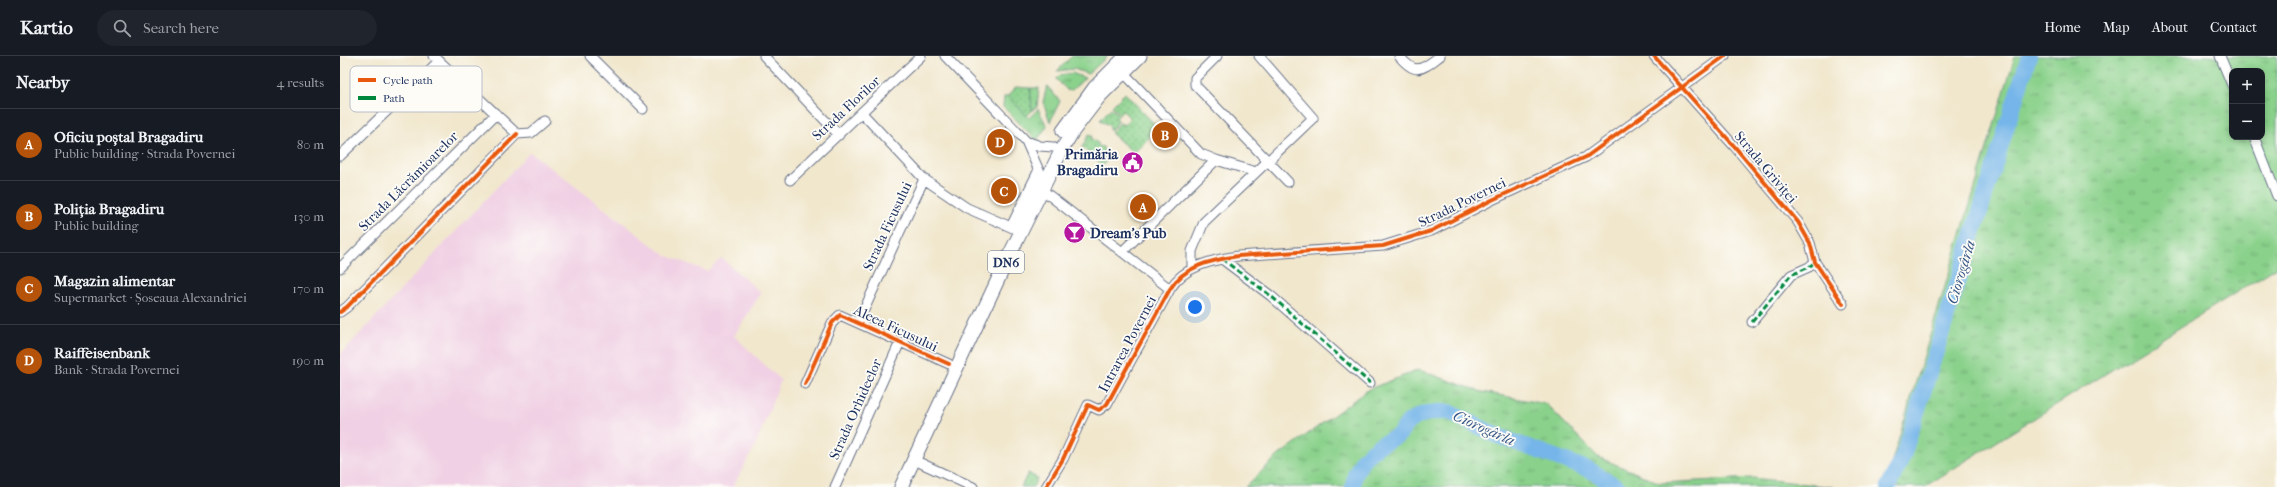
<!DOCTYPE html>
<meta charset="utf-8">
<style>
:root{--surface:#171b24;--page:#20242c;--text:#f1f3f6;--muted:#9ea1a6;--line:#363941;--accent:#b45309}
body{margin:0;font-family:"IM FELL French Canon",serif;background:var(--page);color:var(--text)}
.controls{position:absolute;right:12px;top:12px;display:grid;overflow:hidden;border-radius:8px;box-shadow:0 2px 6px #0003}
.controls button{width:36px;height:36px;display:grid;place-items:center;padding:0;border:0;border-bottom:1px solid var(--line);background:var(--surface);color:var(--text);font:20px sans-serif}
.you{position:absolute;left:855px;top:251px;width:14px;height:14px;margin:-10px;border:3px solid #fff;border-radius:50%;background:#1a73e8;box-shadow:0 0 0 6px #1a73e833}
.badge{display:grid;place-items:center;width:26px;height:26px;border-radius:50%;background:var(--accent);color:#fff;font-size:13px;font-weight:700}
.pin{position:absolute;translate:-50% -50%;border:2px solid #fff;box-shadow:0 1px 4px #0006}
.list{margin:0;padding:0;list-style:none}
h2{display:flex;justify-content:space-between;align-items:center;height:52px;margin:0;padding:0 16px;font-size:17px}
h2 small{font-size:13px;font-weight:400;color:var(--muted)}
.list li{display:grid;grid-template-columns:26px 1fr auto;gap:12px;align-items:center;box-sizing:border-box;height:72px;padding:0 16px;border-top:1px solid var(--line)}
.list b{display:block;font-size:15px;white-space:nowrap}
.list p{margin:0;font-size:13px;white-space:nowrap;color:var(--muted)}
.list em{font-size:13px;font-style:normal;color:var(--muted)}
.icon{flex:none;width:22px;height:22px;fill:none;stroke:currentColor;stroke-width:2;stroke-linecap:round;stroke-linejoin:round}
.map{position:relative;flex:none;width:1937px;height:431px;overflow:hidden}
header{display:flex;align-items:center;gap:24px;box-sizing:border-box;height:56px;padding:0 20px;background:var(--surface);border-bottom:1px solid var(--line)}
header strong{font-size:19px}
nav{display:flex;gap:22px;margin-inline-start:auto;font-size:14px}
.search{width:280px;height:36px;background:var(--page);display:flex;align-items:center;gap:10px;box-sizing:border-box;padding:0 14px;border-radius:22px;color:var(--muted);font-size:15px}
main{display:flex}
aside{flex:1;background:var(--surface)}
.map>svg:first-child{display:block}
</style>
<header>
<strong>Kartio</strong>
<div class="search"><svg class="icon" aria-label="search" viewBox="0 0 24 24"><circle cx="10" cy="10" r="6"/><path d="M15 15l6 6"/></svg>Search here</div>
<nav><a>Home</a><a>Map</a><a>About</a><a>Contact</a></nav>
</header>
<main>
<aside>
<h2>Nearby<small>4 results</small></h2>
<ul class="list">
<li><span class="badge">A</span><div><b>Oficiu poștal Bragadiru</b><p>Public building · Strada Povernei</p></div><em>80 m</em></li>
<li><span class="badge">B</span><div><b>Poliția Bragadiru</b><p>Public building</p></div><em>130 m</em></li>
<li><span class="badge">C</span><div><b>Magazin alimentar</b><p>Supermarket · Șoseaua Alexandriei</p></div><em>170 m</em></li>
<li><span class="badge">D</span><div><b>Raiffeisenbank</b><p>Bank · Strada Povernei</p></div><em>190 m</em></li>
</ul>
</aside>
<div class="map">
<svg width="1937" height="431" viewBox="0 0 1937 431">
<defs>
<pattern id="grass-tufts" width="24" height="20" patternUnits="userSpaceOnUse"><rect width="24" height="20" fill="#8ad18b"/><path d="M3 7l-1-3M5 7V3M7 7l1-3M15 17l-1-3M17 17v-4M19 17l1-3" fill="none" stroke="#70aa75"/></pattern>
<pattern id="park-dots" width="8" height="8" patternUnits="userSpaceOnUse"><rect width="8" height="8" fill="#8ad18b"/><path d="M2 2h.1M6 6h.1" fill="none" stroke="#70aa75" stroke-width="1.8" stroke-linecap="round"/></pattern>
</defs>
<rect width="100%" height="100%" fill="#fdfcf7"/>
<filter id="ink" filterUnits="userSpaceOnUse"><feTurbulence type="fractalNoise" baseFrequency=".025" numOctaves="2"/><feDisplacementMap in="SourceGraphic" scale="8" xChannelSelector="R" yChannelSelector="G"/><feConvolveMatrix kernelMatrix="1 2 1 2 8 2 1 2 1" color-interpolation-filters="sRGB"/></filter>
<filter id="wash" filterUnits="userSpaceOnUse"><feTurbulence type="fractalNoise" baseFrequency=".012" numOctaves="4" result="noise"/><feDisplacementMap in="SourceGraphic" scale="16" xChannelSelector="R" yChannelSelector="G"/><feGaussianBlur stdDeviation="0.9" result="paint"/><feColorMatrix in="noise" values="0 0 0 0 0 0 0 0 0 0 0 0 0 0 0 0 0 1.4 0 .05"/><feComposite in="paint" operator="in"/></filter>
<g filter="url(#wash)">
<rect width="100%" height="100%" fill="#f1e7cd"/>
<path fill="#f0d0e4" d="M 190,96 L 325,199 L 367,215 L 382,202 L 421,237 L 394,280 L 441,324 L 415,390 L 393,431 L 0,431 L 0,299 Z"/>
<path fill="url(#grass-tufts)" stroke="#528074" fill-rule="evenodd" d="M 732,0 L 768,0 L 748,18 L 734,13 L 717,15 Z
M 1675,0 L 1937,0 L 1937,211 L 1584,431 L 1544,431 ZM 1892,15 L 1922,15 L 1922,81 L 1892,81 Z
M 732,17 L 745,22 L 732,34 L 728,35 L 716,23 L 720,19 Z
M 707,30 L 720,45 L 710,66 L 703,46 Z
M 690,32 L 699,32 L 697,51 L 692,55 Z
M 668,40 L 689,62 L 698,53 L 707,70 L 698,83 L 695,83 L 663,51 L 664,41 Z
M 1079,314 L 1142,336 L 1206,348 L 1258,401 L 1320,427 L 1413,422 L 1493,431 L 905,431 L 938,400 L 1029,333 Z"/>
<path fill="url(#park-dots)" stroke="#528074" d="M 676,31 L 690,32 L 692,55 L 687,60 L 668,40 Z
M 785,37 L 818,72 L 794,97 L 771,77 L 780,67 L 784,69 L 790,62 L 783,55 L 780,58 L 772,50 Z
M 771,52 L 779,59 L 776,62 L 779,65 L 770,75 L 770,70 L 760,64 Z
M 749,78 L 752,80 L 751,83 L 758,87 L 758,90 L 763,91 L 764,97 L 771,99 L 762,110 L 742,91 Z
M 688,417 L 697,422 L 693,431 L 681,431 Z"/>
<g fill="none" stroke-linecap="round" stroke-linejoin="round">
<path stroke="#75b5e9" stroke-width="16" d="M 1013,431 L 1015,419 L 1023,403 L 1038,390 L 1059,379 L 1068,366 L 1081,359 L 1096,356 L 1109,356 L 1158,380 L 1250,414 L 1278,431
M 1548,431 L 1563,400 L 1689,0"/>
</g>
</g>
<g filter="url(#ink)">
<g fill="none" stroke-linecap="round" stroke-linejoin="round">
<defs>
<path id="minor" d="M 94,0 L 177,78 L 191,77 L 205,65
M 250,0 L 303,53
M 424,0 L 499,79
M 605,0 L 686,85 L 700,117
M 877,0 L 855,22 L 855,29 L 948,126
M 1059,0 C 1076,20 1081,14 1100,0
M 1314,0 L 1395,91 L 1458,166 L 1470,187 L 1475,206 L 1503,248
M 1880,0 L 1892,29
M 783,16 L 861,98 L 876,104 L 916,116
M 522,57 L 584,123 L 627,152 L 673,172
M 1914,81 L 1937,140
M 686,85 L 700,90 L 713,91
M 0,100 L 99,5
M 450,124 L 581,0
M 701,133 L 830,233
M 782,196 L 876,104
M 882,203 L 931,240 L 1030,327
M 0,212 L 156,58
M 852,213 L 852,195 L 864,166 L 973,62 L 919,0
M 0,256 L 7,251 L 177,78
M 1412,266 L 1451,219 L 1469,211 L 1475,206
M 518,267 L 584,123
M 465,328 L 492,267 L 500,259 L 609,308
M 574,404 L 633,431
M 495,431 L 560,286
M 706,431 L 723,403 L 748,349 L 759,354 L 767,348 L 830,233 C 844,210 872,204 898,200 L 1043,190 L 1091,175 L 1152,144 L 1246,101 L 1385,0"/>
<path id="highway" d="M 723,75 L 755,31 L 785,1
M 674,169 L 699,118
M 561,431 L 668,202 L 721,95 L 733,75 L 759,41 L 800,0"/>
</defs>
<use href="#minor" stroke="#666f85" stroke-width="11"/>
<use href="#highway" stroke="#666f85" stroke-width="15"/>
<use href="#minor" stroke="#fff" stroke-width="9"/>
<use href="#highway" stroke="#fff" stroke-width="13"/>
<path stroke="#00873e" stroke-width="3" stroke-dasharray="6 3" stroke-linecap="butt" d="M 882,203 L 931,240 L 1030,327
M 1412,266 L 1451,219 L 1469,211 L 1475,206"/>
<defs>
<path id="cycleway" d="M 1314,0 L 1395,91 L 1458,166 L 1470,187 L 1475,206 L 1503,248
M 0,256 L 7,251 L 177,78
M 465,328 L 492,267 L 500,259 L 609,308
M 706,431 L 723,403 L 748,349 L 759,354 L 767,348 L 830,233 C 844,210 872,204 898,200 L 1043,190 L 1091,175 L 1152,144 L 1246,101 L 1385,0"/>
</defs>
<use href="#cycleway" stroke="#fdfcf7" stroke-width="6"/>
<use href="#cycleway" stroke="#e8590c" stroke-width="4"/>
</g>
</g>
<defs>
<symbol id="civic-disc" viewBox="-11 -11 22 22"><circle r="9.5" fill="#b5179e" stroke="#fdfcf7"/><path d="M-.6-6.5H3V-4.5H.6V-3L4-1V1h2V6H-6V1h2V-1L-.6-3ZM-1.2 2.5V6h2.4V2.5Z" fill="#fff"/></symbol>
<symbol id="bar-disc" viewBox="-11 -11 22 22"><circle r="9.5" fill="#b5179e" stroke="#fdfcf7"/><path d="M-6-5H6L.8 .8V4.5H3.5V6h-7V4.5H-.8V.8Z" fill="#fff"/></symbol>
</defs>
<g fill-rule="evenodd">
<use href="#civic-disc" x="780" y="94" width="25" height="25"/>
<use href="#bar-disc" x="722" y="164" width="25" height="25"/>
</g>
<g text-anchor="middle" stroke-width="3.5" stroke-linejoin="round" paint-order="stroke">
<rect fill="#fdfcf7" stroke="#5f6c8c" stroke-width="1" x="648" y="195" width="36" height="22" rx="3"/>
<g font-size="13" font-weight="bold" fill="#1b2f5e">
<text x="666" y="211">DN6</text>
</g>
<g font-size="14" fill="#1b2f5e" stroke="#fdfcf7">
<text transform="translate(506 52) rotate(-43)" y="5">Strada Florilor</text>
<text transform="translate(1426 111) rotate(50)" y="5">Strada Griviței</text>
<text transform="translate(68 125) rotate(-45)" y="5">Strada Lăcrămioarelor</text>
<text transform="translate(1122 146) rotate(-26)" y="5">Strada Povernei</text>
<text transform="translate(547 170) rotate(-65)" y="5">Strada Ficusului</text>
<text transform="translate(556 272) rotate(25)" y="5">Aleea Ficusului</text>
<text transform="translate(787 288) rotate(-62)" y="5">Intrarea Povernei</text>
<text transform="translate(515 353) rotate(-66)" y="5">Strada Orhideelor</text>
</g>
<g font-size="14" font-weight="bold" fill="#1b2f5e" stroke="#fdfcf7" text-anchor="end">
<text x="778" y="103">Primăria<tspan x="778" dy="16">Bragadiru</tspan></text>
<text x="750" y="182" text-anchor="start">Dream's Pub</text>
</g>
<g font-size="15" font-style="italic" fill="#365788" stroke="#fdfcf7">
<text transform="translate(1621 216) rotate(-73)" y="5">Ciorogârla</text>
<text transform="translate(1144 372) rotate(24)" y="5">Ciorogârla</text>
</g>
</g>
<rect x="10" y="10" width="132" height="46" rx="6" fill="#fdfcf7" stroke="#b9bec9" stroke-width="1"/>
<rect x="18" y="22" width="18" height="4" fill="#e8590c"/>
<rect x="18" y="40" width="18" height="4" fill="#00873e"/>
<g font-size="11" fill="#1b2f5e">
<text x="43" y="28">Cycle path</text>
<text x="43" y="46">Path</text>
</g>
</svg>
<div class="controls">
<button>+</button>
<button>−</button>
</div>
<div class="you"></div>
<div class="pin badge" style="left:803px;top:151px">A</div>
<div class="pin badge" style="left:825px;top:79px">B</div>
<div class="pin badge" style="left:664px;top:135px">C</div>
<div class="pin badge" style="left:660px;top:86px">D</div>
</div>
</main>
